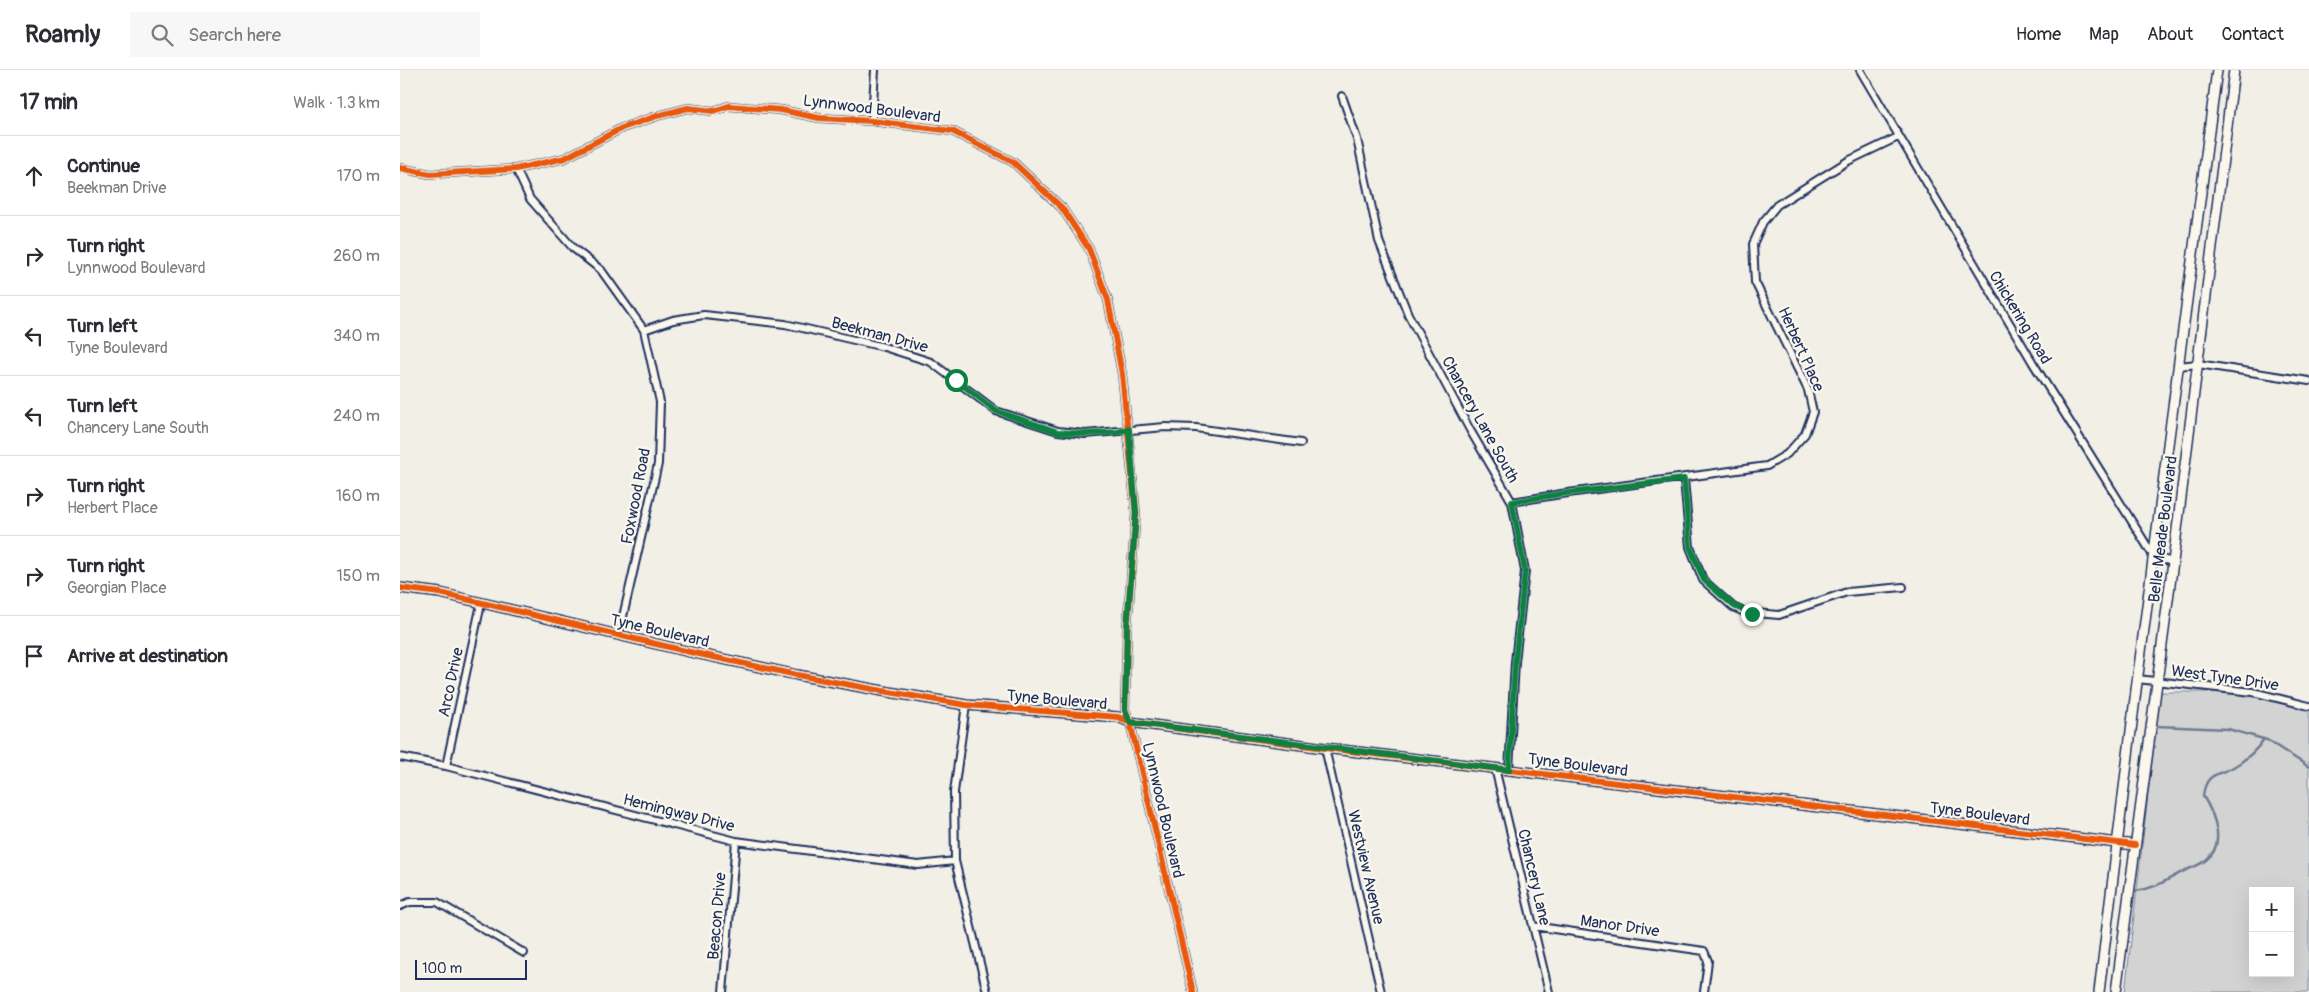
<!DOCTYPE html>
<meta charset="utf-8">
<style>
:root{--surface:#fff;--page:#f7f7f7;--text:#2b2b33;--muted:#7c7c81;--line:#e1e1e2}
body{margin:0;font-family:Pangolin,sans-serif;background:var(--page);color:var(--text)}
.controls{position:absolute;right:15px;bottom:15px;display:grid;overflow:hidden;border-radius:0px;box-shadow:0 5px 20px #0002}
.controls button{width:45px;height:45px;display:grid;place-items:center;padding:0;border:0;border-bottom:1px solid var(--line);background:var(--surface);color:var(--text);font:25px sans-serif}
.scale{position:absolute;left:15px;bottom:12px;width:112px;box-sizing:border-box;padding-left:5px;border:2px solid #1b2f5e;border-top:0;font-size:14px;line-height:18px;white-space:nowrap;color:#1b2f5e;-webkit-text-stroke:4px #fbf7ec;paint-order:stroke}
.stop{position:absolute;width:15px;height:15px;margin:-11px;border:4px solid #0b8043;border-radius:50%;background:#fff}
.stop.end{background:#0b8043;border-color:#fff;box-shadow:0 1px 5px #0008}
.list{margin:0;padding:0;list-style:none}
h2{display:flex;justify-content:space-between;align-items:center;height:65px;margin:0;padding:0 20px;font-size:21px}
h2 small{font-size:16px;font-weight:400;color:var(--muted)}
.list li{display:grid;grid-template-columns:32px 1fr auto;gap:15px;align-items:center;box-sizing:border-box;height:80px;padding:0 20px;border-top:1px solid var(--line)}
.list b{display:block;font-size:19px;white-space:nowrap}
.list p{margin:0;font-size:16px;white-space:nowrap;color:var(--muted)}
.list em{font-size:16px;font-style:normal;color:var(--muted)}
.icon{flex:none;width:28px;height:28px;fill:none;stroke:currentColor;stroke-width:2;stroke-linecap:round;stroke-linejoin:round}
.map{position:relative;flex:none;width:1909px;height:922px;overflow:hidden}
header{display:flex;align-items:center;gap:30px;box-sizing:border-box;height:70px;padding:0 25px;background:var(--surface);border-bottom:1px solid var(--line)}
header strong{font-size:24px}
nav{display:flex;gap:28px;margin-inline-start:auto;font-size:18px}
.search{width:350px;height:45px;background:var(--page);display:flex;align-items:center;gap:12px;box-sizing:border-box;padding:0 18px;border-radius:0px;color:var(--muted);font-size:19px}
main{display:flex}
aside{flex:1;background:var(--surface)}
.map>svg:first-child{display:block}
</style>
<header>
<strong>Roamly</strong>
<div class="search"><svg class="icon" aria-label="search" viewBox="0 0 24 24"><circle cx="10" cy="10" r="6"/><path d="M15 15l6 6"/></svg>Search here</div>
<nav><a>Home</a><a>Map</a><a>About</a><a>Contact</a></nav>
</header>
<main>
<aside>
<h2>17 min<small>Walk · 1.3 km</small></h2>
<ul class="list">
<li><svg class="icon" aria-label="ahead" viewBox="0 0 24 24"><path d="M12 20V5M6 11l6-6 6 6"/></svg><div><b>Continue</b><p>Beekman Drive</p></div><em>170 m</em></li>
<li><svg class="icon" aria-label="right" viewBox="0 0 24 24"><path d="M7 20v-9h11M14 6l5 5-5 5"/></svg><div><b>Turn right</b><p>Lynnwood Boulevard</p></div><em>260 m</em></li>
<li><svg class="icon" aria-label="left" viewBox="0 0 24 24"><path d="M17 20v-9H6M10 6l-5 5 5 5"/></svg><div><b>Turn left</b><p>Tyne Boulevard</p></div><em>340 m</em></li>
<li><svg class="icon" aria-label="left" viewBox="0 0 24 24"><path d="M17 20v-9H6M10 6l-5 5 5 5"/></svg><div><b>Turn left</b><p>Chancery Lane South</p></div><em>240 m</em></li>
<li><svg class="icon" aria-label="right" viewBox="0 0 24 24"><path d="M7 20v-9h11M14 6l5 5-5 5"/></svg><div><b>Turn right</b><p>Herbert Place</p></div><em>160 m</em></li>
<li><svg class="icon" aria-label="right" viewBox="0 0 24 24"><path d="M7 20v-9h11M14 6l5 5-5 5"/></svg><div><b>Turn right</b><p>Georgian Place</p></div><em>150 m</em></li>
<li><svg class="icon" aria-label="arrive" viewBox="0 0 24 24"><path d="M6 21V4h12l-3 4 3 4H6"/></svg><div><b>Arrive at destination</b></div></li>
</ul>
</aside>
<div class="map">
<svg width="1909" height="922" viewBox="0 0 1909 922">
<rect width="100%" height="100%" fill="#f2efe6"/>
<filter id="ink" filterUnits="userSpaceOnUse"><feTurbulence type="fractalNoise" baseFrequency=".02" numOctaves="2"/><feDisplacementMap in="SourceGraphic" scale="10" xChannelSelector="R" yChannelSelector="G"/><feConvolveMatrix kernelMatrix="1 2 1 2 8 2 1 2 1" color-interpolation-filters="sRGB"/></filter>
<g filter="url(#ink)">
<path fill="#d2d3d2" stroke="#768198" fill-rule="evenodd" d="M 1760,622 L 1853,622 L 1909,636 L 1909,922 L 1725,922 ZM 1853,821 L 1890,821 L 1890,903 L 1853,903 Z"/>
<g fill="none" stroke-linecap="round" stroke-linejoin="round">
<path stroke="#707b93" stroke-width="2.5" d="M 1756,656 L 1828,659 L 1867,670 L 1909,697
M 1735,821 C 1753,819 1766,811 1782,802 C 1789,798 1799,796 1806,790 C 1827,774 1814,744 1803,726 C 1806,701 1819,706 1835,696 C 1847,689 1856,681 1864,669"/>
<defs>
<path id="street" d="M 1460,0 L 1633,293 L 1754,487 L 1773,492
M 942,26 L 957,69 L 979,171 L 1008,244 L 1070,360 L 1112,432 L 1125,501 L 1115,592 L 1109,700
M 472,51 L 475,0
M 0,98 L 30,104 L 116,99 L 165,88 L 222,58 L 257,46 L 288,38 L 313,41 L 329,36 L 381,40 L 419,48 L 472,51 L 552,61 L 613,92 L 662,138 L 689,179 L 708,230 L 722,304 L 736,443 L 727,559 L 725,640 L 730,652 L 793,922
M 116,99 L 130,129 L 173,178 L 201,200 L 244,260 L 260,332 L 258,394 L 219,564
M 244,260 L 273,250 L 304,245 L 385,254 L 484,277 L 531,292 L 596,341 L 658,361 L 685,364 L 765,357 L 796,358 L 901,373
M 1778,296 L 1798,294 L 1909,311
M 1284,409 L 1290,477 L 1303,510 L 1333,537 L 1344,542 L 1379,545 L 1447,522 L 1503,517
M 1112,432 L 1161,424 L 1367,396 L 1387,384 L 1405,364 L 1413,342 L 1408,320 L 1355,212 L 1353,174 L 1363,152 L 1377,135 L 1448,91 L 1498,67
M 1737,609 L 1853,622 L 1909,636
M 566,635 L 554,722 L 555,791 L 587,922
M 925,678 L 981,922
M 0,687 L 46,696 L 336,771 L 518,795 L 555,791
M 46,696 L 81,534
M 1095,698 L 1149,922
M 0,836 L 10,832 L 37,832 L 124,883
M 1133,856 L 1304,881 L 1308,891 L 1304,922
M 323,922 L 336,771"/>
<path id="secondary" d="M 0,518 L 40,523 L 290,582 L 397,605 L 483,621 L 566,635 L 718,647 L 730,652 L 925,678 L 1735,775
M 1699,922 L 1736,620 L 1817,0
M 1716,922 L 1773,492 L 1834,0"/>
</defs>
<use href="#street" stroke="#1b2f5e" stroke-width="10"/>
<use href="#secondary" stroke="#1b2f5e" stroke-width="12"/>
<use href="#street" stroke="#fbf7ec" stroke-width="6"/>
<use href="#secondary" stroke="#fbf7ec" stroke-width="9"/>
<defs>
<path id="cycleway" d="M 0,98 L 30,104 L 116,99 L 165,88 L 222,58 L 257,46 L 288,38 L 313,41 L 329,36 L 381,40 L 419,48 L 472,51 L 552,61 L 613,92 L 662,138 L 689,179 L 708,230 L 722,304 L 736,443 L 727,559 L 725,640 L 730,652 L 793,922
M 0,518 L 40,523 L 290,582 L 397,605 L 483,621 L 566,635 L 718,647 L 730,652 L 925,678 L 1735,775"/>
</defs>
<use href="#cycleway" stroke="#fbf7ec" stroke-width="9"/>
<use href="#cycleway" stroke="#e8590c" stroke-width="6"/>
</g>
</g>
<g fill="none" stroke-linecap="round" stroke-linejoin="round" filter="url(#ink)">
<path stroke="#0b8043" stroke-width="6" d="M 556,310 L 596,341 L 658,362 L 685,364 L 718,362 L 729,359 L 736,443 L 727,558 L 725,640 L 730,652 L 1109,700 L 1115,592 L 1125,501 L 1112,432 L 1160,424 L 1284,409 L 1290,477 L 1304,510 L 1334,536 L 1352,544"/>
</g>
<g text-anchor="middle" stroke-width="4.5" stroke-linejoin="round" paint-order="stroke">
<g font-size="16" fill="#1b2f5e" stroke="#fbf7ec">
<text transform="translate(472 38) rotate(7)" y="6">Lynnwood Boulevard</text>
<text transform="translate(1621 247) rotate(59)" y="6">Chickering Road</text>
<text transform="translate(480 264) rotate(15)" y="6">Beekman Drive</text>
<text transform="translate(1402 279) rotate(66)" y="6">Herbert Place</text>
<text transform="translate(1081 349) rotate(61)" y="6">Chancery Lane South</text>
<text transform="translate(235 426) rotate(-79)" y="6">Foxwood Road</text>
<text transform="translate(1762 459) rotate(-83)" y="6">Belle Meade Boulevard</text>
<text transform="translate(260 560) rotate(13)" y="6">Tyne Boulevard</text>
<text transform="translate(1825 607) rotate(8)" y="6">West Tyne Drive</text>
<text transform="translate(50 612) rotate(-78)" y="6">Arco Drive</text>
<text transform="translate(657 629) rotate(5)" y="6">Tyne Boulevard</text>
<text transform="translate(1178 694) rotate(7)" y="6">Tyne Boulevard</text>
<text transform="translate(764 740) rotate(77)" y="6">Lynnwood Boulevard</text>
<text transform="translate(279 742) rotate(14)" y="6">Hemingway Drive</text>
<text transform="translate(1580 743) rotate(7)" y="6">Tyne Boulevard</text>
<text transform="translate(967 797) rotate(77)" y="6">Westview Avenue</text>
<text transform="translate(1135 807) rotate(77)" y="6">Chancery Lane</text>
<text transform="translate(316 846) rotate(-85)" y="6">Beacon Drive</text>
<text transform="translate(1220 855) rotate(8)" y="6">Manor Drive</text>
</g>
</g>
</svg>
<div class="controls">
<button>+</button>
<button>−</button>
</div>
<div class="scale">100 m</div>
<div class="stop" style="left:556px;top:310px"></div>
<div class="stop end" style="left:1352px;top:544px"></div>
</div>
</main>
